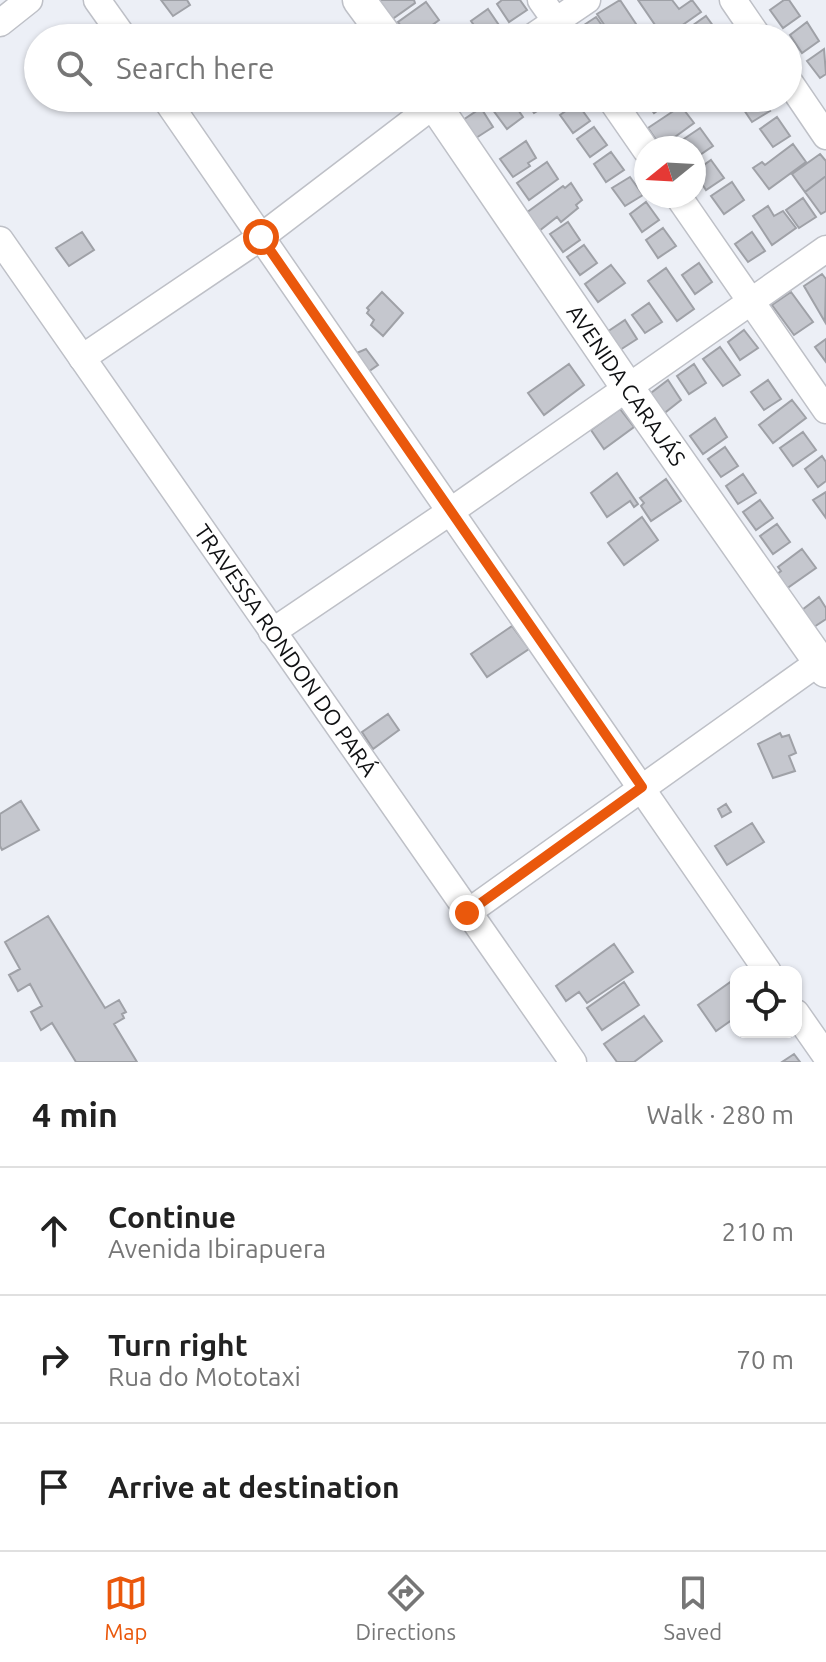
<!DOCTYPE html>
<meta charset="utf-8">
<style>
:root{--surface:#fff;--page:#f6f6f6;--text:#222;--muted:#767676;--line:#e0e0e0;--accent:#ea580c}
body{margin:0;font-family:Ubuntu,sans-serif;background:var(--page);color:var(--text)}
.controls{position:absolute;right:24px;bottom:24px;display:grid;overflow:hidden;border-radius:16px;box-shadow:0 2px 6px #0004}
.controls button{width:72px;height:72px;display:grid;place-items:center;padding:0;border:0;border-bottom:2px solid var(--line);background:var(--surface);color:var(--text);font:40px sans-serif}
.compass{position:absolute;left:634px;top:136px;width:72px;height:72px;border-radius:50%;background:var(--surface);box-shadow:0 2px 6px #0004;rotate:252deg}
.stop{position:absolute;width:24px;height:24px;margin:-18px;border:6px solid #ea580c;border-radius:50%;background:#fff}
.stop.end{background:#ea580c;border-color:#fff;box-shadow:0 2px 8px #0008}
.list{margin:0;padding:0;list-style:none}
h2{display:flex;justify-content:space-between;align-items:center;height:104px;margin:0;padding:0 32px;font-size:34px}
h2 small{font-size:26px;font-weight:400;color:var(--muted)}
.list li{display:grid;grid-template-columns:52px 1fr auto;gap:24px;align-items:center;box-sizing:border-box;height:128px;padding:0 32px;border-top:2px solid var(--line)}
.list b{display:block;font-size:30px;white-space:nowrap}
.list p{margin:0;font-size:26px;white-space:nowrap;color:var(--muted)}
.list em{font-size:26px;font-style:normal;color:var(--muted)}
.icon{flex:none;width:44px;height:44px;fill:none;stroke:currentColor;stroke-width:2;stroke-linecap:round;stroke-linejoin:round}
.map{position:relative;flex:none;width:826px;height:1062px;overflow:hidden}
.search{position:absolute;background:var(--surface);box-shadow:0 2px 6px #0004;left:24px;right:24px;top:24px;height:88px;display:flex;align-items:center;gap:20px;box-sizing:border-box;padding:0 28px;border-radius:44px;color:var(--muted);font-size:30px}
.sheet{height:488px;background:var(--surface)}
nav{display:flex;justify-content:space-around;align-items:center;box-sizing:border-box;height:112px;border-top:2px solid var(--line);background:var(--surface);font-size:22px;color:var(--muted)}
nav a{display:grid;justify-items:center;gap:4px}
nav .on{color:var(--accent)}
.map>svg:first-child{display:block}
</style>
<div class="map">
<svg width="826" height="1062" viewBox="0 0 826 1062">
<rect width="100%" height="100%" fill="#eceff6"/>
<path fill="#c5c7ce" stroke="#9fa1a7" stroke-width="2" d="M 161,0 L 187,0 L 190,5 L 173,16 Z
M 381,0 L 414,0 L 415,3 L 391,20 L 378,2 Z
M 502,0 L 520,0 L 527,10 L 509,22 L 497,4 Z
M 620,0 L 636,24 L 613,38 L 597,14 Z
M 638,0 L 672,0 L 679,9 L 692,0 L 701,12 L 664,38 Z
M 784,0 L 789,0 L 800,16 L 783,28 L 770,10 Z
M 426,2 L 439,20 L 415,38 L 410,38 L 398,22 Z
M 488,9 L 507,37 L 506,38 L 483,38 L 471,21 Z
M 706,16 L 719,34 L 713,38 L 696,38 L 689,28 Z
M 596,17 L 611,38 L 583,38 L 578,29 Z
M 807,22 L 819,41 L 802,53 L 790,35 Z
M 463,28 L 470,38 L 448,38 Z
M 824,49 L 826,74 L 820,78 L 807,61 Z
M 493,98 L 510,98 L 523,117 L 507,129 L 487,102 Z
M 515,98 L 548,98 L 551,103 L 534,113 L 525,100 L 519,104 Z
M 643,98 L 669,98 L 671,101 L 654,113 Z
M 749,98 L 761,98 L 770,111 L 752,122 L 740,104 Z
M 577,103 L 590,121 L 573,133 L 560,115 Z
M 681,106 L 694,123 L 661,147 L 648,128 Z
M 481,108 L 493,127 L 476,138 L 463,120 Z
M 777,117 L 790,136 L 773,147 L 760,129 Z
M 594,127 L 607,145 L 590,157 L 577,139 Z
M 700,128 L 713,146 L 694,159 L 694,148 L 677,148 L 675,145 Z
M 526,141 L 536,158 L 528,163 L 530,166 L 513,177 L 500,159 Z
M 793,144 L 806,162 L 769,189 L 753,168 L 762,162 L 765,165 Z
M 611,152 L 624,170 L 606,182 L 594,164 Z
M 820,154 L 826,161 L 826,176 L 805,192 L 792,174 Z
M 711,160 L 724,178 L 706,190 L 694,172 Z
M 547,162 L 558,179 L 529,200 L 517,183 Z
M 826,176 L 826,211 L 821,214 L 805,192 Z
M 630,177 L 643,195 L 625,206 L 612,188 Z
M 732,182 L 744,200 L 724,214 L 711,196 Z
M 571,183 L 582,200 L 576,205 L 578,208 L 561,222 L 557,217 L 539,231 L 526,213 L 563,186 L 565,188 Z
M 803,198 L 816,217 L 799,228 L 786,210 Z
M 646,202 L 659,220 L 642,232 L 630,214 Z
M 768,206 L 774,216 L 783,211 L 796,228 L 772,245 L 753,216 Z
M 568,222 L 580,240 L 563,252 L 550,234 Z
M 663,228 L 676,246 L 658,258 L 646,240 Z
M 82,232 L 94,250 L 69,266 L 56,248 Z
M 752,232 L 765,251 L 748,262 L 735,244 Z
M 584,245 L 597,263 L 580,275 L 567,257 Z
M 699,263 L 712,282 L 695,294 L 682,275 Z
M 611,265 L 625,283 L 598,302 L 585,284 Z
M 666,268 L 694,309 L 677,321 L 648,281 Z
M 822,274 L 826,279 L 825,322 L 804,286 Z
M 382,292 L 403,313 L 383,336 L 371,325 L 374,320 L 367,313 L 369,310 L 367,308 Z
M 791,292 L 813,322 L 794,335 L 772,305 Z
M 649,303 L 662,322 L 645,333 L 632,315 Z
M 625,320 L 637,339 L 620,350 L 607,332 Z
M 744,330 L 758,348 L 740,360 L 728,342 Z
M 826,339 L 826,362 L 815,347 Z
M 720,347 L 740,375 L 723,386 L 703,359 Z
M 366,349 L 378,365 L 365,374 L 352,355 Z
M 569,364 L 584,385 L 544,415 L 528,393 Z
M 694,364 L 706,383 L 689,394 L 677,376 Z
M 668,380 L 681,400 L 662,415 L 647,396 Z
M 768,380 L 781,399 L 764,410 L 751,392 Z
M 792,400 L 806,418 L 773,443 L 759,425 Z
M 620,409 L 634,427 L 604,449 L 591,430 Z
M 715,418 L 727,437 L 703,454 L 690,436 Z
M 803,432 L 816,450 L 793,466 L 780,448 Z
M 725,447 L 738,466 L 721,477 L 708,459 Z
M 822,456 L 826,462 L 826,481 L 818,487 L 805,469 Z
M 617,473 L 638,504 L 634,507 L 630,501 L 607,517 L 591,493 Z
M 743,474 L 756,493 L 738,504 L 726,486 Z
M 666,479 L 681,501 L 651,521 L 641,506 L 644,503 L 640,498 Z
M 826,492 L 826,518 L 813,500 Z
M 760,500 L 773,518 L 756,530 L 743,512 Z
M 642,517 L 658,540 L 624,565 L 608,543 Z
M 777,524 L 790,542 L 773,554 L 760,536 Z
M 802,549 L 816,568 L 786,589 L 776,575 L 781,571 L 778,567 Z
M 819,597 L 826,608 L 826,619 L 814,627 L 802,610 Z
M 512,626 L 529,649 L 487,677 L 471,654 Z
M 388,714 L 399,730 L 373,749 L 362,732 Z
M 780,733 L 782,737 L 789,735 L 796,753 L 789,756 L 795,771 L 773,778 L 758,744 Z
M 21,801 L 39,830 L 2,850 L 0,846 L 0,814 Z
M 726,804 L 731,812 L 722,817 L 718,809 Z
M 752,823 L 764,842 L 727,865 L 715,846 Z
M 48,916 L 105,1008 L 119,1000 L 126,1012 L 122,1014 L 124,1018 L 114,1024 L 137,1062 L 76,1062 L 52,1023 L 41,1030 L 31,1012 L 42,1006 L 30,984 L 18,991 L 9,975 L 20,969 L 5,942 Z
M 614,944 L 633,972 L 587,1003 L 579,992 L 566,1001 L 556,986 Z
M 736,978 L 736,1017 L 716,1031 L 698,1005 Z
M 624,982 L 639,1005 L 602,1030 L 587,1008 Z
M 644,1016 L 662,1041 L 634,1062 L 617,1062 L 604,1044 Z
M 794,1054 L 800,1062 L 782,1062 Z"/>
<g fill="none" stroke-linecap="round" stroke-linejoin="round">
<defs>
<g id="minor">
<path d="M 97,0 L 124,38"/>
<path d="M 541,0 L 568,38"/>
<path d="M 733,0 L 759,38"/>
<path d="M 0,23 L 29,0"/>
<path d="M 531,38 L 587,0"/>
<path d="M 788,80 L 826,136"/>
<path d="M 165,98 L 768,972"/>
<path d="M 610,98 L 646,150"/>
<path d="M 678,196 L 826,410"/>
<path id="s1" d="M 0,240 L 573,1062"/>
<path d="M 82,358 L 261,237 L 443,98"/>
<path d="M 272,632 L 451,511 L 826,249"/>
<path d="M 467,913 L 826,657"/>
<path d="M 796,1013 L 826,1056"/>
</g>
<g id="tertiary">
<path d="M 359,0 L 387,38"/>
<path id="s2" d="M 430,98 L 627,387 L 826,671"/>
</g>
</defs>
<use href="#minor" stroke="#bec0c7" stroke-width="29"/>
<use href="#tertiary" stroke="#bec0c7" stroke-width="35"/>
<use href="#minor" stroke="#fff" stroke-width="26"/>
<use href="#tertiary" stroke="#fff" stroke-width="32"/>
</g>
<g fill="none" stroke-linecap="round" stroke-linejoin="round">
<path stroke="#ea580c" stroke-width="10" d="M 261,237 L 642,787 L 467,913"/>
</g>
<g text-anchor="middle" stroke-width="6" stroke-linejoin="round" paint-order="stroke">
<g font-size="22" fill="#0f1012" stroke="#fbfcff">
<text dy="8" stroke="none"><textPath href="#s2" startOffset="348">AVENIDA CARAJÁS</textPath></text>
<text dy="8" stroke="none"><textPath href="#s1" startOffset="500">TRAVESSA RONDON DO PARÁ</textPath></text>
</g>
</g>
</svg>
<div class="controls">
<button><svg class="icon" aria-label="locate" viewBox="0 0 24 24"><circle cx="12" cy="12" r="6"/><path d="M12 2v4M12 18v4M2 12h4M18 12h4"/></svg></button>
</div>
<svg class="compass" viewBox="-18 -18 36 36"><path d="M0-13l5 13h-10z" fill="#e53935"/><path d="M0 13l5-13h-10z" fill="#767676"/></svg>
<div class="stop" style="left:261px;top:237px"></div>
<div class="stop end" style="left:467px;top:913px"></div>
<div class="search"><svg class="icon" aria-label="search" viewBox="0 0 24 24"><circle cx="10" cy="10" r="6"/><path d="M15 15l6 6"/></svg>Search here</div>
</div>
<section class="sheet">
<h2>4 min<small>Walk · 280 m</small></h2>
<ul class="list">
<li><svg class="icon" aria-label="ahead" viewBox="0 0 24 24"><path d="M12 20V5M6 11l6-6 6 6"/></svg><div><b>Continue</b><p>Avenida Ibirapuera</p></div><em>210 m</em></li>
<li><svg class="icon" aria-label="right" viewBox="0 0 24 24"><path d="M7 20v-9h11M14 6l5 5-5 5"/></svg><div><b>Turn right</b><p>Rua do Mototaxi</p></div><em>70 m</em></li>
<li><svg class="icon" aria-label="arrive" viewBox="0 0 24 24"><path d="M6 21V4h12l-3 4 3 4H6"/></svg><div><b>Arrive at destination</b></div></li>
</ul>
</section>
<nav>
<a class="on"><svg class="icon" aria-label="map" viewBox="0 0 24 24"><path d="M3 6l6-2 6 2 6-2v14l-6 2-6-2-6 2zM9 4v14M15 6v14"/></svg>Map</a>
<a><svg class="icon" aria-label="directions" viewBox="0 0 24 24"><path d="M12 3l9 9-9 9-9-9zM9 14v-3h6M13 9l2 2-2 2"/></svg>Directions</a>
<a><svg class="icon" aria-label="saved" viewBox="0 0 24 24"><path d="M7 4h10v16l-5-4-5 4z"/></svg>Saved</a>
</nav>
